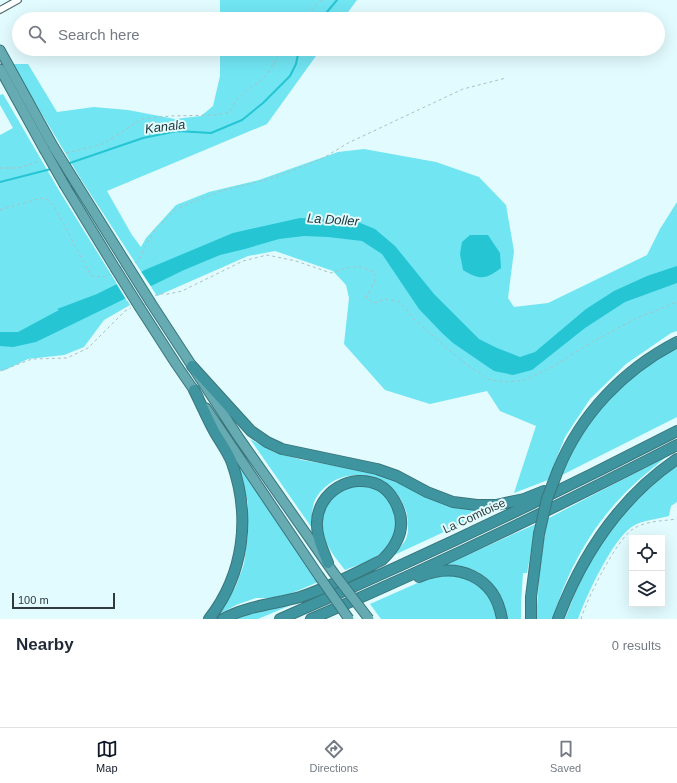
<!DOCTYPE html>
<style>
:root{--surface:#fff;--page:#f6f6f7;--text:#1f2937;--muted:#747a83;--line:#e0e1e3;--accent:#111827}
body{margin:0;font-family:Arial,sans-serif;background:var(--page);color:var(--text)}
.controls{position:absolute;right:12px;bottom:12px;display:grid;overflow:hidden;border-radius:0px;box-shadow:0 4px 16px #0002}
.controls button{width:36px;height:36px;display:grid;place-items:center;padding:0;border:0;border-bottom:1px solid var(--line);background:var(--surface);color:var(--text);font:20px sans-serif}
.scale{position:absolute;left:12px;bottom:10px;width:103px;box-sizing:border-box;padding-left:4px;border:2px solid #2f3b3c;border-top:0;font-size:11px;line-height:14px;white-space:nowrap;color:#2f3b3c;-webkit-text-stroke:3px #e2fbfe;paint-order:stroke}
.list{margin:0;padding:0;list-style:none}
h2{display:flex;justify-content:space-between;align-items:center;height:52px;margin:0;padding:0 16px;font-size:17px}
h2 small{font-size:13px;font-weight:400;color:var(--muted)}
.icon{flex:none;width:22px;height:22px;fill:none;stroke:currentColor;stroke-width:2;stroke-linecap:round;stroke-linejoin:round}
.map{position:relative;flex:none;width:677px;height:619px;overflow:hidden}
.search{position:absolute;background:var(--surface);box-shadow:0 4px 16px #0002;left:12px;right:12px;top:12px;height:44px;display:flex;align-items:center;gap:10px;box-sizing:border-box;padding:0 14px;border-radius:22px;color:var(--muted);font-size:15px}
.sheet{height:108px;background:var(--surface)}
nav{display:flex;justify-content:space-around;align-items:center;box-sizing:border-box;height:56px;border-top:1px solid var(--line);background:var(--surface);font-size:11px;color:var(--muted)}
nav a{display:grid;justify-items:center;gap:2px}
nav .on{color:var(--accent)}
.map>svg:first-child{display:block}
</style>
<div class="map">
<svg width="677" height="619" viewBox="0 0 677 619">
<rect width="100%" height="100%" fill="#e2fbfe"/>
<path fill="#71e5f2" d="M 220,0 L 357,0 L 343,19 L 220,19 Z
M 220,49 L 321,49 L 267,124 L 107,191 L 132,235 L 141,247 L 146,238 L 176,205 L 209,192 L 259,180 L 338,152 L 364,149 L 436,162 L 479,177 L 506,205 L 514,251 L 508,298 L 514,307 L 548,303 L 647,255 L 660,229 L 677,202 L 677,331 L 671,333 L 626,364 L 590,399 L 565,437 L 548,480 L 514,493 L 536,426 L 500,411 L 487,391 L 430,404 L 385,390 L 344,344 L 349,298 L 346,285 L 333,271 L 275,251 L 248,256 L 157,296 L 82,181 L 12,64 L 28,64 L 57,112 L 94,107 L 128,110 L 175,119 L 201,116 L 213,106 L 220,76 Z
M 3,94 L 60,192 L 130,305 L 104,320 L 84,347 L 64,355 L 28,359 L 3,371 L 0,370 L 0,135 L 13,128 L 0,105 L 0,95 Z
M 677,348 L 677,417 L 560,476 C 565,465 570,454 576,443 C 595,406 639,365 677,348 Z
M 250,439 L 274,452 L 302,460 L 373,472 L 399,482 L 429,498 L 496,508 L 392,556 C 396,551 403,545 406,539 C 409,532 408,522 407,515 C 398,472 339,460 316,498 C 311,507 312,519 312,528 Z
M 666,457 C 653,468 639,479 626,492 C 592,526 566,572 553,619 L 536,619 L 540,567 L 547,519 Z
M 236,461 L 318,582 L 290,594 L 269,598 L 256,598 L 236,605 L 218,615 L 236,586 L 244,564 L 248,534 L 248,503 Z
M 677,465 L 677,502 L 671,506 L 669,516 C 658,519 643,520 633,526 C 613,538 586,596 578,619 L 565,619 C 572,601 579,583 588,565 C 608,525 642,493 677,465 Z
M 354,485 C 364,486 376,486 384,493 C 400,507 401,537 384,551 C 373,560 358,565 345,570 C 339,562 331,553 327,544 C 312,514 325,494 354,485 Z
M 536,524 L 527,573 L 523,573 L 521,604 L 521,619 L 507,619 C 506,600 491,577 473,570 C 464,567 454,567 445,565 Z
M 449,575 C 454,576 460,576 465,578 C 481,584 495,601 496,619 L 381,619 L 370,604 L 431,577 Z
M 298,602 L 258,619 L 237,619 L 249,614 Z"/>
<path fill="#25c5d4" d="M 300,218 L 353,220 L 375,229 L 395,246 L 434,294 L 479,339 L 497,348 L 520,357 L 535,352 L 586,309 L 614,291 L 647,276 L 677,266 L 677,283 L 625,302 L 585,328 L 532,370 L 513,375 L 494,371 L 453,343 L 442,333 L 419,309 L 382,254 L 362,241 L 328,237 L 304,236 L 279,239 L 245,249 L 220,255 L 184,270 L 36,342 L 13,347 L 0,346 L 0,332 L 18,332 L 59,310 L 57,309 L 97,294 L 147,269 L 233,233 Z
M 470,235 L 488,235 L 500,253 L 501,268 C 485,280 480,280 463,270 L 460,254 L 462,242 Z"/>
<path fill="#e2fbfe" d="M 140,270 L 152,288 L 127,301 L 116,283 Z"/>
<g fill="none" stroke-linecap="round" stroke-linejoin="round">
<path stroke="#25c5d4" stroke-width="2" d="M 321,19 L 337,0
M 67,164 L 143,138 L 177,131 L 211,133 L 242,120 L 263,103 L 290,76 L 296,64 L 299,49
M 0,182 L 51,169"/>
<defs>
<path id="minor" d="M 0,10 L 18,0"/>
<path id="trunk" d="M 0,50 L 53,146
M 0,69 L 44,149
M 76,183 L 126,263
M 65,186 L 115,268
M 151,303 L 239,438 L 333,572
M 140,308 L 176,364 L 198,396
M 206,408 L 319,576"/>
<path id="motorway" d="M 192,366 L 251,431 L 267,442 L 282,449 L 377,469 L 397,476 L 427,492 L 453,502 L 477,505 L 496,505 L 524,499 L 544,491
M 194,390 C 201,404 207,418 214,431 C 220,442 228,452 232,463 C 251,517 244,574 209,619
M 558,470 C 581,414 623,370 677,342
M 419,577 C 457,561 495,576 502,619
M 223,619 C 246,606 275,604 300,597 C 328,588 356,573 382,560 C 400,543 408,523 394,500 C 391,495 385,488 379,485 C 351,472 318,492 317,522 C 316,536 323,550 328,563
M 280,619 C 414,561 547,498 677,431
M 311,619 C 435,566 557,507 677,445
M 531,619 L 531,597 L 539,534
M 558,619 C 582,555 620,498 677,459"/>
</defs>
<use href="#minor" stroke="#546f73" stroke-width="8"/>
<use href="#trunk" stroke="#39767c" stroke-width="11"/>
<use href="#motorway" stroke="#39767c" stroke-width="12"/>
<path stroke="#abc0c3" stroke-width="1" stroke-dasharray="3 3" stroke-linecap="butt" d="M 303,19 L 321,0
M 66,153 L 103,144 L 142,119 L 171,116 L 215,115 L 230,112 C 240,90 251,91 265,76 C 272,69 276,58 281,49
M 0,168 L 18,168 L 41,161
M 0,210 L 41,198 L 48,200 L 53,204 L 91,276 L 104,277 L 110,274
M 135,263 L 138,261 L 154,231 L 175,210 L 192,202 L 224,190 L 266,180 L 297,169 L 325,157 L 348,143 L 463,89 L 506,78
M 155,296 L 158,294 L 168,294 L 182,291 L 243,261 L 267,255 L 296,261 L 331,273 L 350,267 L 363,267 L 375,273 L 375,281 L 366,297 L 374,303 L 386,299 L 400,302 L 416,321 L 463,362 L 490,380 L 508,382 L 525,380 L 552,367 L 592,342 L 637,318 L 677,302
M 0,371 L 32,359 L 67,358 L 88,348 L 125,311 L 131,308
M 581,619 C 587,599 616,540 633,529 C 645,521 663,521 677,519"/>
<use href="#minor" stroke="#fff" stroke-width="5.5"/>
<use href="#trunk" stroke="#66aab2" stroke-width="9"/>
<use href="#motorway" stroke="#3f959f" stroke-width="10"/>
<defs>
<path id="trunk-bridge" d="M 53,146 L 76,183
M 44,149 L 65,186
M 126,263 L 151,303
M 115,268 L 140,308
M 333,572 L 369,619
M 319,576 L 349,619"/>
<path id="motorway-bridge" d="M 539,534 L 547,499 L 558,470"/>
</defs>
<use href="#trunk-bridge" stroke="#39767c" stroke-width="11" stroke-linecap="butt"/>
<use href="#motorway-bridge" stroke="#39767c" stroke-width="12" stroke-linecap="butt"/>
<use href="#trunk-bridge" stroke="#66aab2" stroke-width="9"/>
<use href="#motorway-bridge" stroke="#3f959f" stroke-width="10"/>
</g>
<g text-anchor="middle" stroke-width="4" stroke-linejoin="round" paint-order="stroke">
<g font-size="12" fill="#2f3b3c" stroke="#e2fbfe">
<text transform="translate(474 516) rotate(-25)" y="4">La Comtoise</text>
</g>
<g font-size="13" font-style="italic" fill="#20393b" stroke="#e2fbfe">
<text transform="translate(165 126) rotate(-7)" y="5">Kanala</text>
<text transform="translate(333 219) rotate(4)" y="5">La Doller</text>
</g>
</g>
</svg>
<div class="controls">
<button><svg class="icon" aria-label="locate" viewBox="0 0 24 24"><circle cx="12" cy="12" r="6"/><path d="M12 2v4M12 18v4M2 12h4M18 12h4"/></svg></button>
<button><svg class="icon" aria-label="layers" viewBox="0 0 24 24"><path d="M12 4l9 5-9 5-9-5zM3 14l9 5 9-5"/></svg></button>
</div>
<div class="scale">100 m</div>
<div class="search"><svg class="icon" aria-label="search" viewBox="0 0 24 24"><circle cx="10" cy="10" r="6"/><path d="M15 15l6 6"/></svg>Search here</div>
</div>
<section class="sheet">
<h2>Nearby<small>0 results</small></h2>
<ul class="list">
</ul>
</section>
<nav>
<a class="on"><svg class="icon" aria-label="map" viewBox="0 0 24 24"><path d="M3 6l6-2 6 2 6-2v14l-6 2-6-2-6 2zM9 4v14M15 6v14"/></svg>Map</a>
<a><svg class="icon" aria-label="directions" viewBox="0 0 24 24"><path d="M12 3l9 9-9 9-9-9zM9 14v-3h6M13 9l2 2-2 2"/></svg>Directions</a>
<a><svg class="icon" aria-label="saved" viewBox="0 0 24 24"><path d="M7 4h10v16l-5-4-5 4z"/></svg>Saved</a>
</nav>
